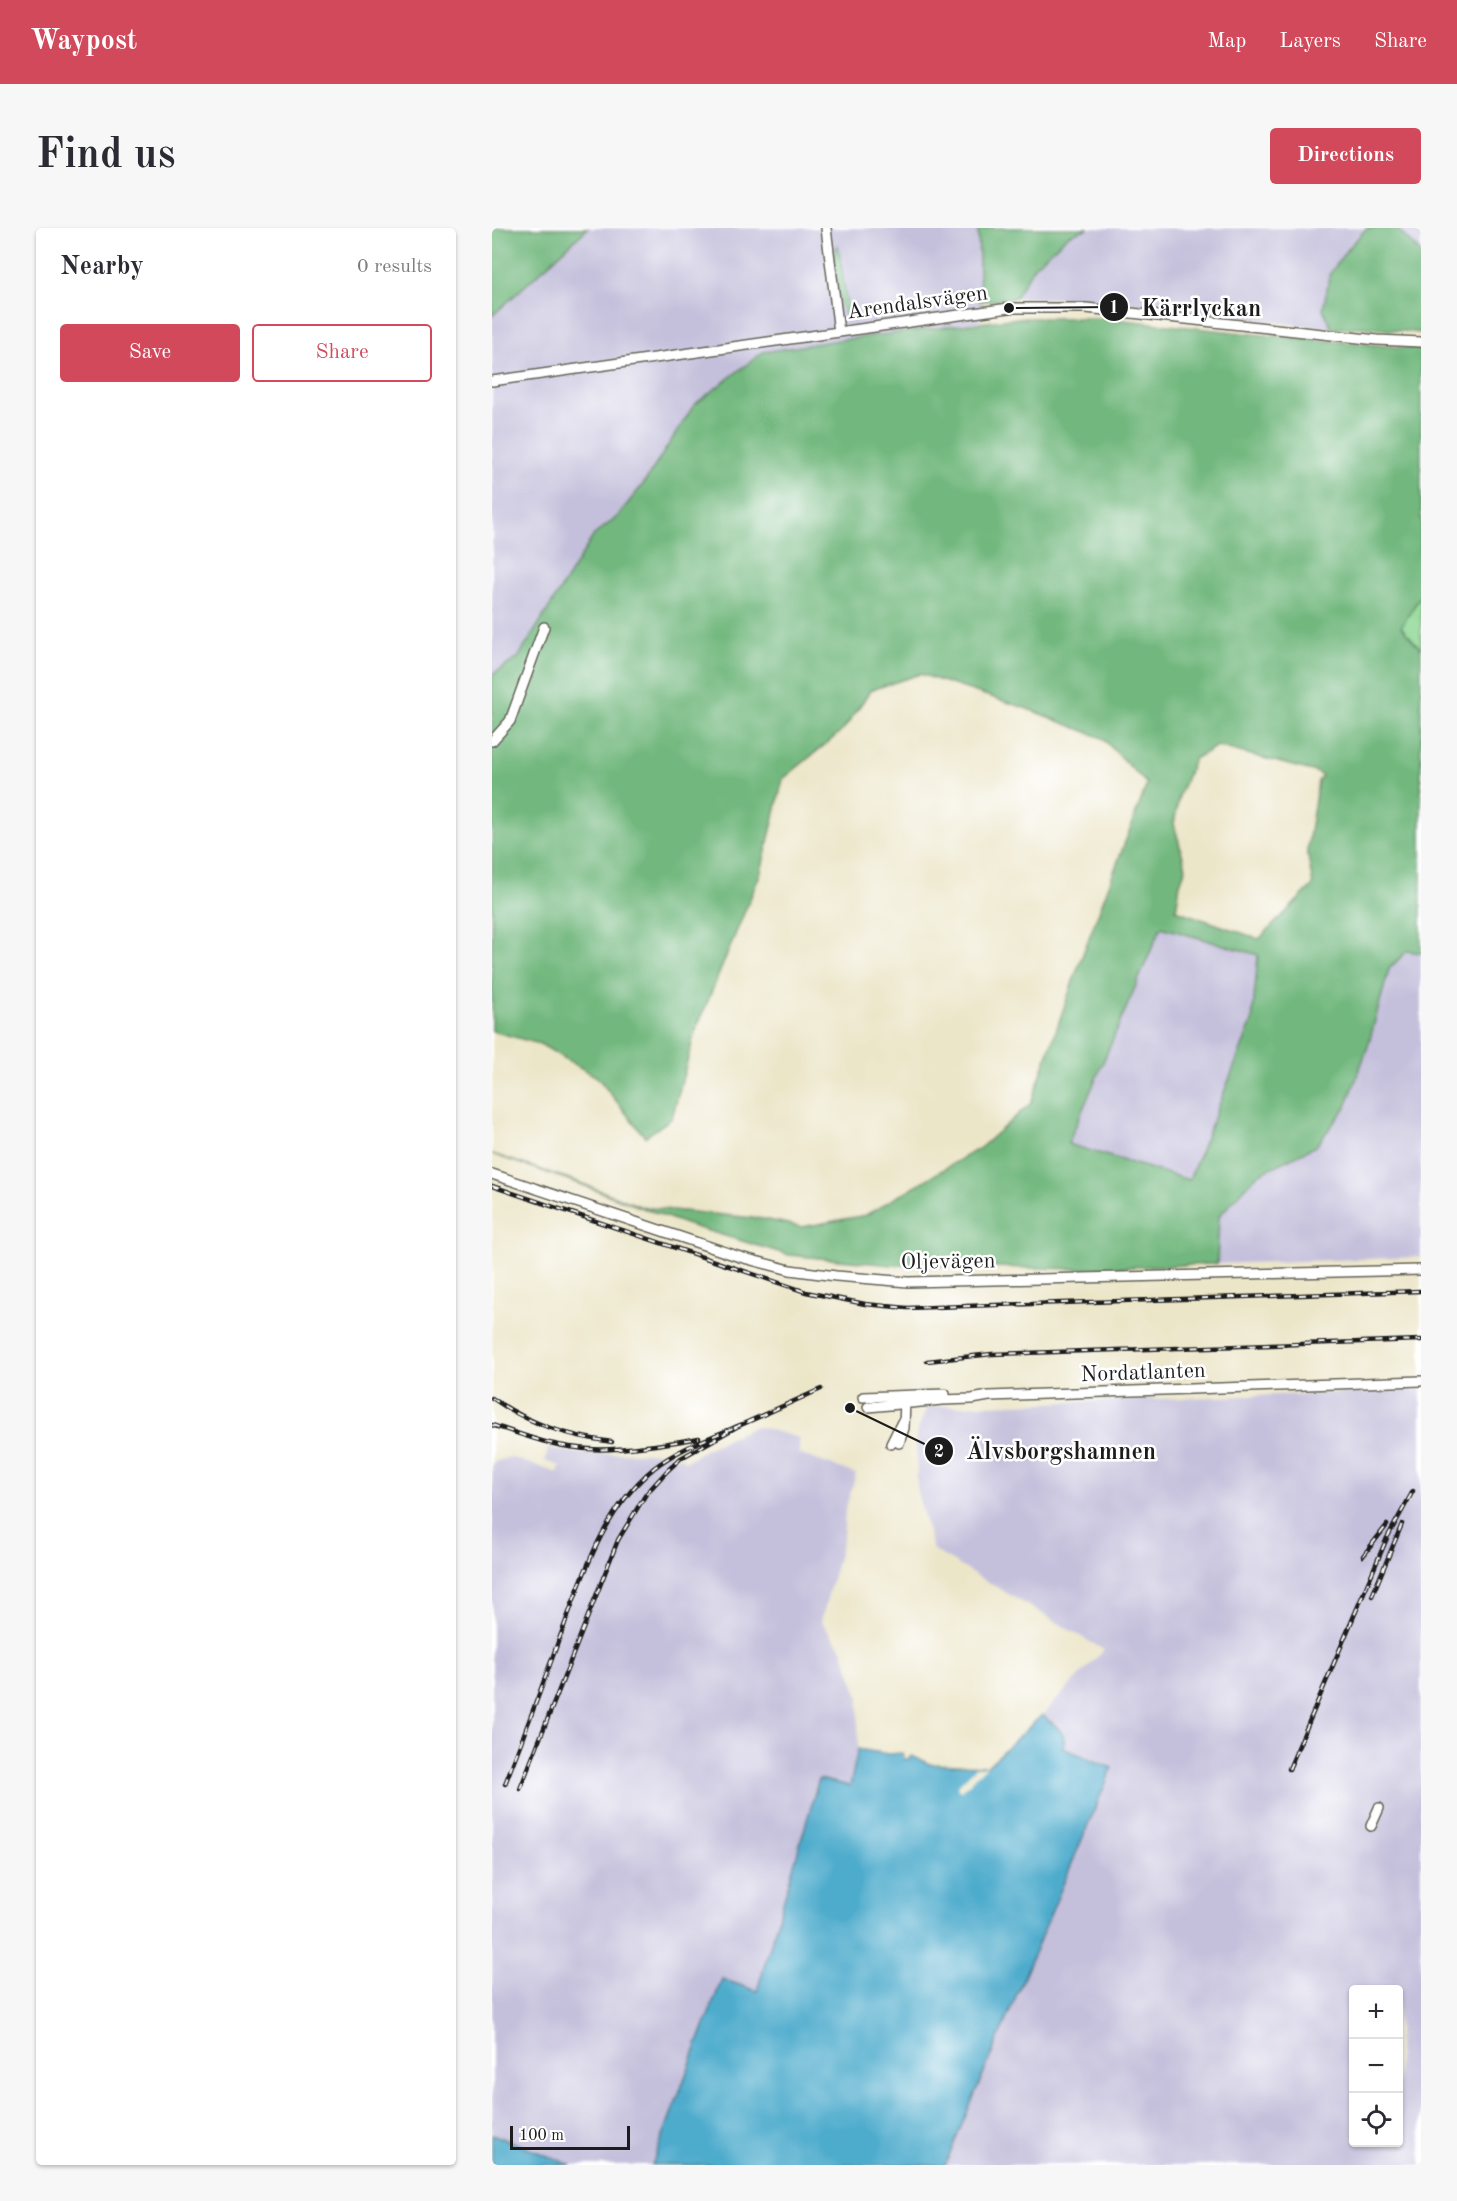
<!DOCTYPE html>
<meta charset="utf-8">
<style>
:root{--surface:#fff;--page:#f7f7f7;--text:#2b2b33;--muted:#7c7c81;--line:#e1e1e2;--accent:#d1495b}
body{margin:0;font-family:"Old Standard TT",serif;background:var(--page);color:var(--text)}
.controls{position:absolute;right:18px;bottom:18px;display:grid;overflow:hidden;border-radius:6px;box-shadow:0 2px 4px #0004}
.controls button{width:54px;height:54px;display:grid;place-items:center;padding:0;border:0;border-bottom:2px solid var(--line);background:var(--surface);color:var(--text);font:30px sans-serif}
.scale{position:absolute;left:18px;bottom:15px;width:120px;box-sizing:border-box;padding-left:6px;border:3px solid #1c1c1c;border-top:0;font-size:16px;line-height:21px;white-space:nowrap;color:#1c1c1c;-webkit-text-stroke:4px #fff;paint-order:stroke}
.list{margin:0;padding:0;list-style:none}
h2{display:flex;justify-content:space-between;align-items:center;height:78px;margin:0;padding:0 24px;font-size:26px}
h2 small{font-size:20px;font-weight:400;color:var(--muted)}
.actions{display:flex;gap:12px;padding:18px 24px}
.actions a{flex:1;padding:14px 0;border:2px solid var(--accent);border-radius:6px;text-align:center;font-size:21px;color:var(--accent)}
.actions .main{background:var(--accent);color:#fff}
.icon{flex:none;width:33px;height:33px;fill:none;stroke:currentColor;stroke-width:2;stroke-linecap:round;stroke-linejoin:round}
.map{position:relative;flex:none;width:929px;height:1937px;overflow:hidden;border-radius:6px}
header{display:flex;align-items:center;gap:36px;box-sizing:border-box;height:84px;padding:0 30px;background:var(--accent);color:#fff}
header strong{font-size:28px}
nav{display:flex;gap:33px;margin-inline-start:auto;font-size:21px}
.intro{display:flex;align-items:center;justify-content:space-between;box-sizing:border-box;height:144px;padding:0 36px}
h1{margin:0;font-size:42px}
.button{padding:15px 27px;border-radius:6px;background:var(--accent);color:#fff;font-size:21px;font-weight:700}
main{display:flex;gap:36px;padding:0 36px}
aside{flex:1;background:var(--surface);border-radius:6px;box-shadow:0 2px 4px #0004}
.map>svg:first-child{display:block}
</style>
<header>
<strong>Waypost</strong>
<nav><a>Map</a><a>Layers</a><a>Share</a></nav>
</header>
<div class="intro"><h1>Find us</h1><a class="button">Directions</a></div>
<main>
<aside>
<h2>Nearby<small>0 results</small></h2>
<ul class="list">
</ul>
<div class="actions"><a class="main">Save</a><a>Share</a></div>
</aside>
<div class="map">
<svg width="929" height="1937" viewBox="0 0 929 1937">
<rect width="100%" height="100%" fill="#fff"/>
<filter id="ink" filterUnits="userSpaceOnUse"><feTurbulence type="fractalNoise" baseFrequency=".0167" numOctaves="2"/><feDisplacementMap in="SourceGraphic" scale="12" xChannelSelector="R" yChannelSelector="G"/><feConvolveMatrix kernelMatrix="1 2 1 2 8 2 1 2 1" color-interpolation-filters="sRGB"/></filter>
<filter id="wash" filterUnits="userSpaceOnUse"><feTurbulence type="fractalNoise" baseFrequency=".008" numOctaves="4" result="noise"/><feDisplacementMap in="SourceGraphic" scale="24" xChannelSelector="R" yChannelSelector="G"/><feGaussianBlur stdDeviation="1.35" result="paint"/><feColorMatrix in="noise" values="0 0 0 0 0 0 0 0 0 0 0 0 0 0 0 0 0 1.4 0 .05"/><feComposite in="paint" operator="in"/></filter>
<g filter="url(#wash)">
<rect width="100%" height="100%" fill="#ece6c9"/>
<path fill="#c4c0db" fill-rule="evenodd" d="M 96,0 L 486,0 L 489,93 L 271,124 L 202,177 L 152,255 L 125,289 L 102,307 L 26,430 L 0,447 L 0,88 Z
M 597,0 L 875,0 L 831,81 L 840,101 L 639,76 L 559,70 L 523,70 L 542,38 L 577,7 Z
M 904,0 L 929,0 L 929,25 Z
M 669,699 L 766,726 L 760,794 L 697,952 L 576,917 Z
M 915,723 L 929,725 L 929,1029 L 725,1036 L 727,988 L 766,946 L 824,918 L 854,879 L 876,818 L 897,741 Z
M 929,1162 L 929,1937 L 453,1937 L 620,1540 L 571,1520 L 571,1503 L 550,1487 L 612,1422 L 441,1322 L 425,1264 L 424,1206 L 435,1179 ZM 862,1762 L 906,1762 L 906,1914 L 862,1914 Z
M 264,1198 L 307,1210 L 307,1226 L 364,1246 L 353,1283 L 351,1310 L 329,1393 L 350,1421 L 367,1470 L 366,1521 L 358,1559 L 327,1552 L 265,1764 L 230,1751 L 160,1937 L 79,1937 L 0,1906 L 0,1239 L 2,1234 L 18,1229 L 66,1245 L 68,1238 L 53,1233 L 56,1220 L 89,1226 L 179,1224 L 184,1231 L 188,1228 L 193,1234 L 212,1222 Z"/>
<path fill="#8ed894" stroke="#557a58" stroke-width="1.5" d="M 346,18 L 356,87 L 355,89 L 350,80 L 342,26 Z
M 929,367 L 929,421 L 909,399 Z"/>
<path fill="#72b87e" stroke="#476a4d" stroke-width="1.5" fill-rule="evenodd" d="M 0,0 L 96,0 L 0,88 Z
M 486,0 L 597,0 L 577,7 L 542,38 L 523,70 L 488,74 Z
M 875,0 L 904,0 L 929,25 L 929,105 L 868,99 L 840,101 L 831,81 L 838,46 L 853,24 Z
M 526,90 L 613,90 L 760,106 L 929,121 L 929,367 L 909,399 L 929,421 L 929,725 L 915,723 L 897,741 L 876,818 L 854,879 L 824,918 L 766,946 L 727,988 L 725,1036 L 587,1041 L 399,1037 L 297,1027 L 193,996 L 83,954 L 0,926 L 83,953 L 150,979 L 272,991 L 310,999 L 374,987 L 488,920 L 539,875 L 586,739 L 655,556 L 610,510 L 533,480 L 428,446 L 379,462 L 351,502 L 291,551 L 269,644 L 203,804 L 180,890 L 153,909 L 105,849 L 48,816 L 0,803 L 0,447 L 26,430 L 102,307 L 125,289 L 152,255 L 202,177 L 271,124 L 347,112 ZM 725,518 L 824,544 L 830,548 L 826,553 L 815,622 L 821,657 L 767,711 L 684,682 L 688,656 L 694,640 L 682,596 L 687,568 L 702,531 ZM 669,699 L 766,727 L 760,794 L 697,952 L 576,916 Z"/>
<path fill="#4dabcc" stroke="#346474" stroke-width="1.5" d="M 550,1487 C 561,1497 577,1503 571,1520 L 620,1540 L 453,1937 L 160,1937 L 230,1751 L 265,1763 L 327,1551 L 358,1558 L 366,1521 L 396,1526 L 411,1525 L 412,1531 L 416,1531 L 420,1528 L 438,1536 L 495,1538 Z
M 0,1906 L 79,1937 L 0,1937 Z"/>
<path fill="#ece6c9" d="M 495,1538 L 469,1563 L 465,1558 L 484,1539 Z"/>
</g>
<g filter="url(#ink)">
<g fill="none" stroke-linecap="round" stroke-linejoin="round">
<defs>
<path id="minor" d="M 334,0 L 347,104
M 0,153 L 517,80 L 594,80 L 885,112 L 929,114
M 0,513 L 18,493 L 52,399
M 0,946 L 248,1029 L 298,1042 L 344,1048 L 416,1054 L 929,1042
M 371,1169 L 453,1166
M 376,1179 L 450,1172 L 480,1171 L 497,1168 L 929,1153
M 407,1215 L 412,1200 L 413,1171
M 399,1216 L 410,1194
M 879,1598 L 887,1580"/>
</defs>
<use href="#minor" stroke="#656359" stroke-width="12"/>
<use href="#minor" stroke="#fff" stroke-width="9"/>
<defs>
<path id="rail" d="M 0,958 L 314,1064 L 373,1076 L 415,1080 L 929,1063
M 435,1133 L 500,1126 L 929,1112
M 0,1170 C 37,1196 75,1208 120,1214
M 0,1197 C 28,1206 56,1217 86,1220 C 119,1225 174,1216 207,1210
M 242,1200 L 329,1161
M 871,1328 L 895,1297
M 880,1368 L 910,1296
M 797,1541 L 895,1310 L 921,1263
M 13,1556 C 31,1509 49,1462 66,1414 C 90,1352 109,1284 162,1240 C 187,1220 220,1209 248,1197 L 189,1230 L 175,1243 L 154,1266 L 126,1312 L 28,1561"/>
</defs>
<use href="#rail" stroke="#1c1c1c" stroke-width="4.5"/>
<use href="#rail" stroke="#fff" stroke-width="2" stroke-dasharray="7" stroke-linecap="butt"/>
</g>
</g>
<g text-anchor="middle" stroke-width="5" stroke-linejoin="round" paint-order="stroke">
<g font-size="22" fill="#1c1c1c" stroke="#fff">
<text transform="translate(425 73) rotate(-8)" y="8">Arendalsvägen</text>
<text transform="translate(456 1032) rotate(-1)" y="8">Oljevägen</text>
<text transform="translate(651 1143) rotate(-2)" y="8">Nordatlanten</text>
</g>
</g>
<path fill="none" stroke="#1c1c1c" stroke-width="2" d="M517 80L622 79M358 1180L447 1223"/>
<g fill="#1c1c1c" stroke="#fff" stroke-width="2">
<circle cx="517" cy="80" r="6"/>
<circle cx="358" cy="1180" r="6"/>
<circle cx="622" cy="79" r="15"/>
<circle cx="447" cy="1223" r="15"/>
</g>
<g font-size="18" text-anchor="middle" font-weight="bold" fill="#fff">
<text x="622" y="85">1</text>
<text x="447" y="1229">2</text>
</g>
<g font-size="24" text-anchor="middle" font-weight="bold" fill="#1c1c1c" stroke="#fff" stroke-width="5" stroke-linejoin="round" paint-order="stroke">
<text x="709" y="88">Kärrlyckan</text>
<text x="569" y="1231">Älvsborgshamnen</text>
</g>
</svg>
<div class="controls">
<button>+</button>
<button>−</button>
<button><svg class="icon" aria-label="locate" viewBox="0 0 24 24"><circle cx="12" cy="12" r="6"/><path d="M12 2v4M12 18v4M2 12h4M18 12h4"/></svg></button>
</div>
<div class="scale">100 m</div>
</div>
</main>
